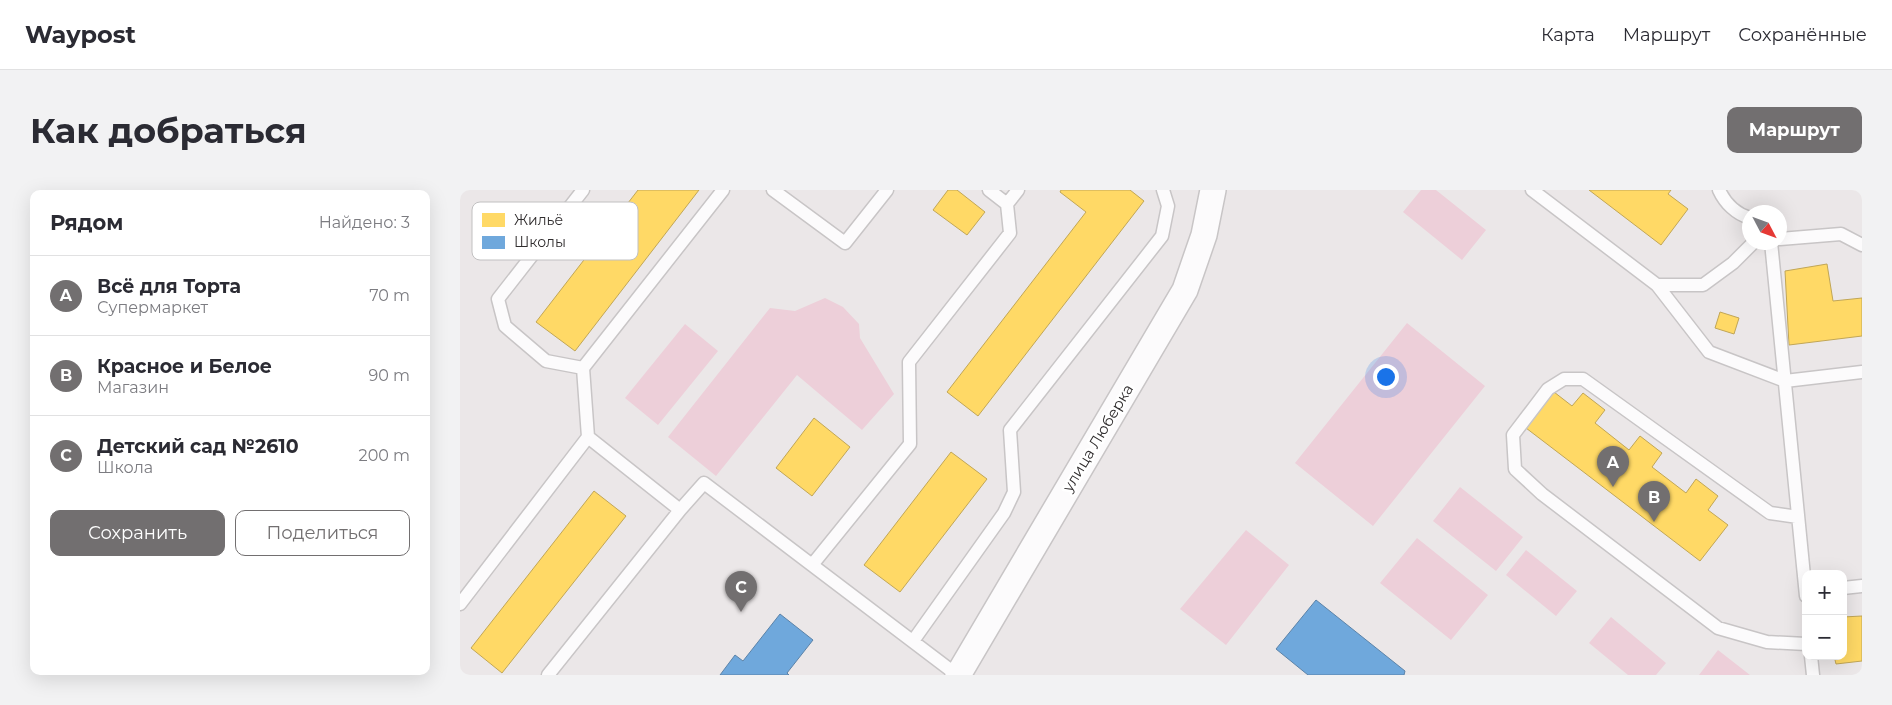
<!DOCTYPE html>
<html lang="ru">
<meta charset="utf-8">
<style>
:root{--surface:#fff;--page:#f2f2f3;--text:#2b2b33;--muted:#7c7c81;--line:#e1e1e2;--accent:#726f70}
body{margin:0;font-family:Montserrat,sans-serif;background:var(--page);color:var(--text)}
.controls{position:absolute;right:15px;bottom:15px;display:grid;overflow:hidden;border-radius:10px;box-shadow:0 5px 20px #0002}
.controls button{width:45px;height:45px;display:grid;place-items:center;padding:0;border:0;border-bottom:1px solid var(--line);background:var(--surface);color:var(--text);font:25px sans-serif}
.compass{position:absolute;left:1282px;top:15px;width:45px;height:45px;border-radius:50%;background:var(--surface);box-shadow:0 5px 20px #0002;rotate:131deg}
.you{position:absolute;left:925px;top:186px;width:18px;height:18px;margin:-12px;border:4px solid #fff;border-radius:50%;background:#1a73e8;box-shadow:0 0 0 8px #1a73e833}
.badge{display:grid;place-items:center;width:32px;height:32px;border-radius:50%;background:var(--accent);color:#fff;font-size:16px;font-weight:700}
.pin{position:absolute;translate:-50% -41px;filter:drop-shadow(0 1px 2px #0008)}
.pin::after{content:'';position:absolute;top:26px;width:18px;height:15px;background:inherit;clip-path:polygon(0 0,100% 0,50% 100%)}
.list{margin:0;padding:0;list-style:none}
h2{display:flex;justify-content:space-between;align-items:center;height:65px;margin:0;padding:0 20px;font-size:21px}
h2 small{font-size:16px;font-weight:400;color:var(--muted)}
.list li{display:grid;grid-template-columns:32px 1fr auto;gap:15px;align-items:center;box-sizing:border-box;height:80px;padding:0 20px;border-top:1px solid var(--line)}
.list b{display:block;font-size:19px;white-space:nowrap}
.list p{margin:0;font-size:16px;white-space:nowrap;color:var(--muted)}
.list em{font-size:16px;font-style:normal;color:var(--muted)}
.actions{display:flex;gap:10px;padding:15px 20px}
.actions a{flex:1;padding:11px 0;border:1px solid var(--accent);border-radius:10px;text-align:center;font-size:18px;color:var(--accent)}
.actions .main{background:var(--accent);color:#fff}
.map{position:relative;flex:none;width:1402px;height:485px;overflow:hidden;border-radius:10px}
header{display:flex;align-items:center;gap:30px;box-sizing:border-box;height:70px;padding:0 25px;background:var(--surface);border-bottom:1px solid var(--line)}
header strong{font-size:24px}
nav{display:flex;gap:28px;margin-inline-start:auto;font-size:18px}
.intro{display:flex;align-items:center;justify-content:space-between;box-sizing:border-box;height:120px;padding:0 30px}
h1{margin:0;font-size:35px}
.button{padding:12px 22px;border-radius:10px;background:var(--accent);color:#fff;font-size:18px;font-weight:700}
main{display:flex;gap:30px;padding:0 30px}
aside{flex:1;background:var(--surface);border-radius:10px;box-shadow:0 5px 20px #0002}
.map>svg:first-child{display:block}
</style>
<header>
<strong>Waypost</strong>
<nav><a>Карта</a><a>Маршрут</a><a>Сохранённые</a></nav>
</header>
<div class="intro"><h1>Как добраться</h1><a class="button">Маршрут</a></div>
<main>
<aside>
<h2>Рядом<small>Найдено: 3</small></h2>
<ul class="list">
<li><span class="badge">A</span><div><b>Всё для Торта</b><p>Супермаркет</p></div><em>70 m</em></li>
<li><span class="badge">B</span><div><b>Красное и Белое</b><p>Магазин</p></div><em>90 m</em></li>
<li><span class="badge">C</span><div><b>Детский сад №2610</b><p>Школа</p></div><em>200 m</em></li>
</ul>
<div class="actions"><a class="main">Сохранить</a><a>Поделиться</a></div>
</aside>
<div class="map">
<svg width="1402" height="485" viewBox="0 0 1402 485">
<rect width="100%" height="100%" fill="#ebe7e8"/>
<path fill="#edcfd9" d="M 961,0 L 976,0 L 1026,40 L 1002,70 L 943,22 Z
M 365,108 L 383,117 L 399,134 L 400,148 L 434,204 L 402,240 L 337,185 L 256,286 L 208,247 L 310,118 L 335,121 Z
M 947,133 L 1025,196 L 913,336 L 835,273 Z
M 225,134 L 258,161 L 198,235 L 165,208 Z
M 1000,297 L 1063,347 L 1036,381 L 973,331 Z
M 786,340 L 829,375 L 766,455 L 720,419 Z
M 957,348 L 1028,405 L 991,450 L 920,393 Z
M 1066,360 L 1117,401 L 1096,426 L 1046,385 Z
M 1151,427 L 1206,473 L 1196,485 L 1168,485 L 1129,453 Z
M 1258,460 L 1290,485 L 1239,485 Z"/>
<path fill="#ffd966" stroke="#c1a656" d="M 178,0 L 239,0 L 115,161 L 76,132 Z
M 488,0 L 497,0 L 525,22 L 507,45 L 473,20 Z
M 601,0 L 670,0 L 684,11 L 518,226 L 487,202 L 626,22 L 600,2 Z
M 1129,0 L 1211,0 L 1208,4 L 1228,19 L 1201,55 Z
M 1367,74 L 1373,111 L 1402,108 L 1402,146 L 1329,155 L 1325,81 Z
M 1260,122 L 1279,128 L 1274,144 L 1255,138 Z
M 1094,202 L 1112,216 L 1123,203 L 1145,220 L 1135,233 L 1169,260 L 1180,246 L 1202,263 L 1192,277 L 1226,303 L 1236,289 L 1258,306 L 1248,320 L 1268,335 L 1240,371 L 1066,238 Z
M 354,228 L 390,257 L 352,306 L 316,278 Z
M 491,262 L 527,289 L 440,402 L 404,375 Z
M 134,301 L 166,326 L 42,483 L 11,458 Z
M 1402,426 L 1402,471 L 1376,474 L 1374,466 L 1383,466 L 1383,427 Z"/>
<path fill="#6fa8dc" stroke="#5c83a8" d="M 856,410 L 945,481 L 944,485 L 848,485 L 816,459 Z
M 320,424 L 353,450 L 327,483 L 329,485 L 260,485 L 275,465 L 283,471 Z"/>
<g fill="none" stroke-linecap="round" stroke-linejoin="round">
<defs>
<path id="lane" d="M 123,0 L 38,109 L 45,136 L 86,171 L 123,178 L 263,0
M 313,0 L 385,53 L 427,0
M 529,0 L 547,14 L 558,0
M 1072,0 L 1197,95 L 1243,95 L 1273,73 L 1294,52
M 1259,0 C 1265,13 1276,24 1290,28
M 1320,49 L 1381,44 L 1402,55
M 1311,52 L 1346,406
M 1197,95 L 1249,162 L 1325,191 L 1402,182
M 128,247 L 220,320 L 244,293 L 352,375 L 450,254 L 449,172 L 550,43 L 547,14
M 1338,327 L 1310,323 L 1123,189 L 1104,189 L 1088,199 L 1053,245 L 1055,279 L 1082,304 L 1258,438 L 1307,452 L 1346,454
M 352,375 L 497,485
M 1383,398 L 1402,396
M 0,414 L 128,247 L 123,178
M 453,451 L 544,323 L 554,302 L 550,240 L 702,46 L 708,16 L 703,0
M 1351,466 L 1353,485
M 88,485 L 220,320"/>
<path id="street" d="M 498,485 L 725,100 L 744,45 L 753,0"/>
</defs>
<use href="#lane" stroke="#c8c5c6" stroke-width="15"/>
<use href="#street" stroke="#c8c5c6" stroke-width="28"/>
<use href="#lane" stroke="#fcfbfc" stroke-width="12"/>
<use href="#street" stroke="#fcfbfc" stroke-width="25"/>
</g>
<g text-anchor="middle" stroke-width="5" stroke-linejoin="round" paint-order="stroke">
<g font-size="15" fill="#312e2f" stroke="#fff">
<text transform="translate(638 248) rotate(-59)" y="5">улица Люберка</text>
</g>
</g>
<rect x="12" y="12" width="166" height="58" rx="8" fill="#fff" stroke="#c1c0c1" stroke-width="1"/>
<rect x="22" y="23" width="23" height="14" fill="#ffd966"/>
<rect x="22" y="46" width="23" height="13" fill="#6fa8dc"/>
<g font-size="14" fill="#312e2f">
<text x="54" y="35">Жильё</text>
<text x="54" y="57">Школы</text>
</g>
</svg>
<div class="controls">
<button>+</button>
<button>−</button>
</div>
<svg class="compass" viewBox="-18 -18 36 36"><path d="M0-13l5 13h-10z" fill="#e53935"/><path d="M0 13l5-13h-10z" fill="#7c7c81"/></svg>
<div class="you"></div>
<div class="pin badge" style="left:1153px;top:297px">A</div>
<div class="pin badge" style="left:1194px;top:332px">B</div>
<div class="pin badge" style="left:281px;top:422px">C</div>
</div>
</main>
